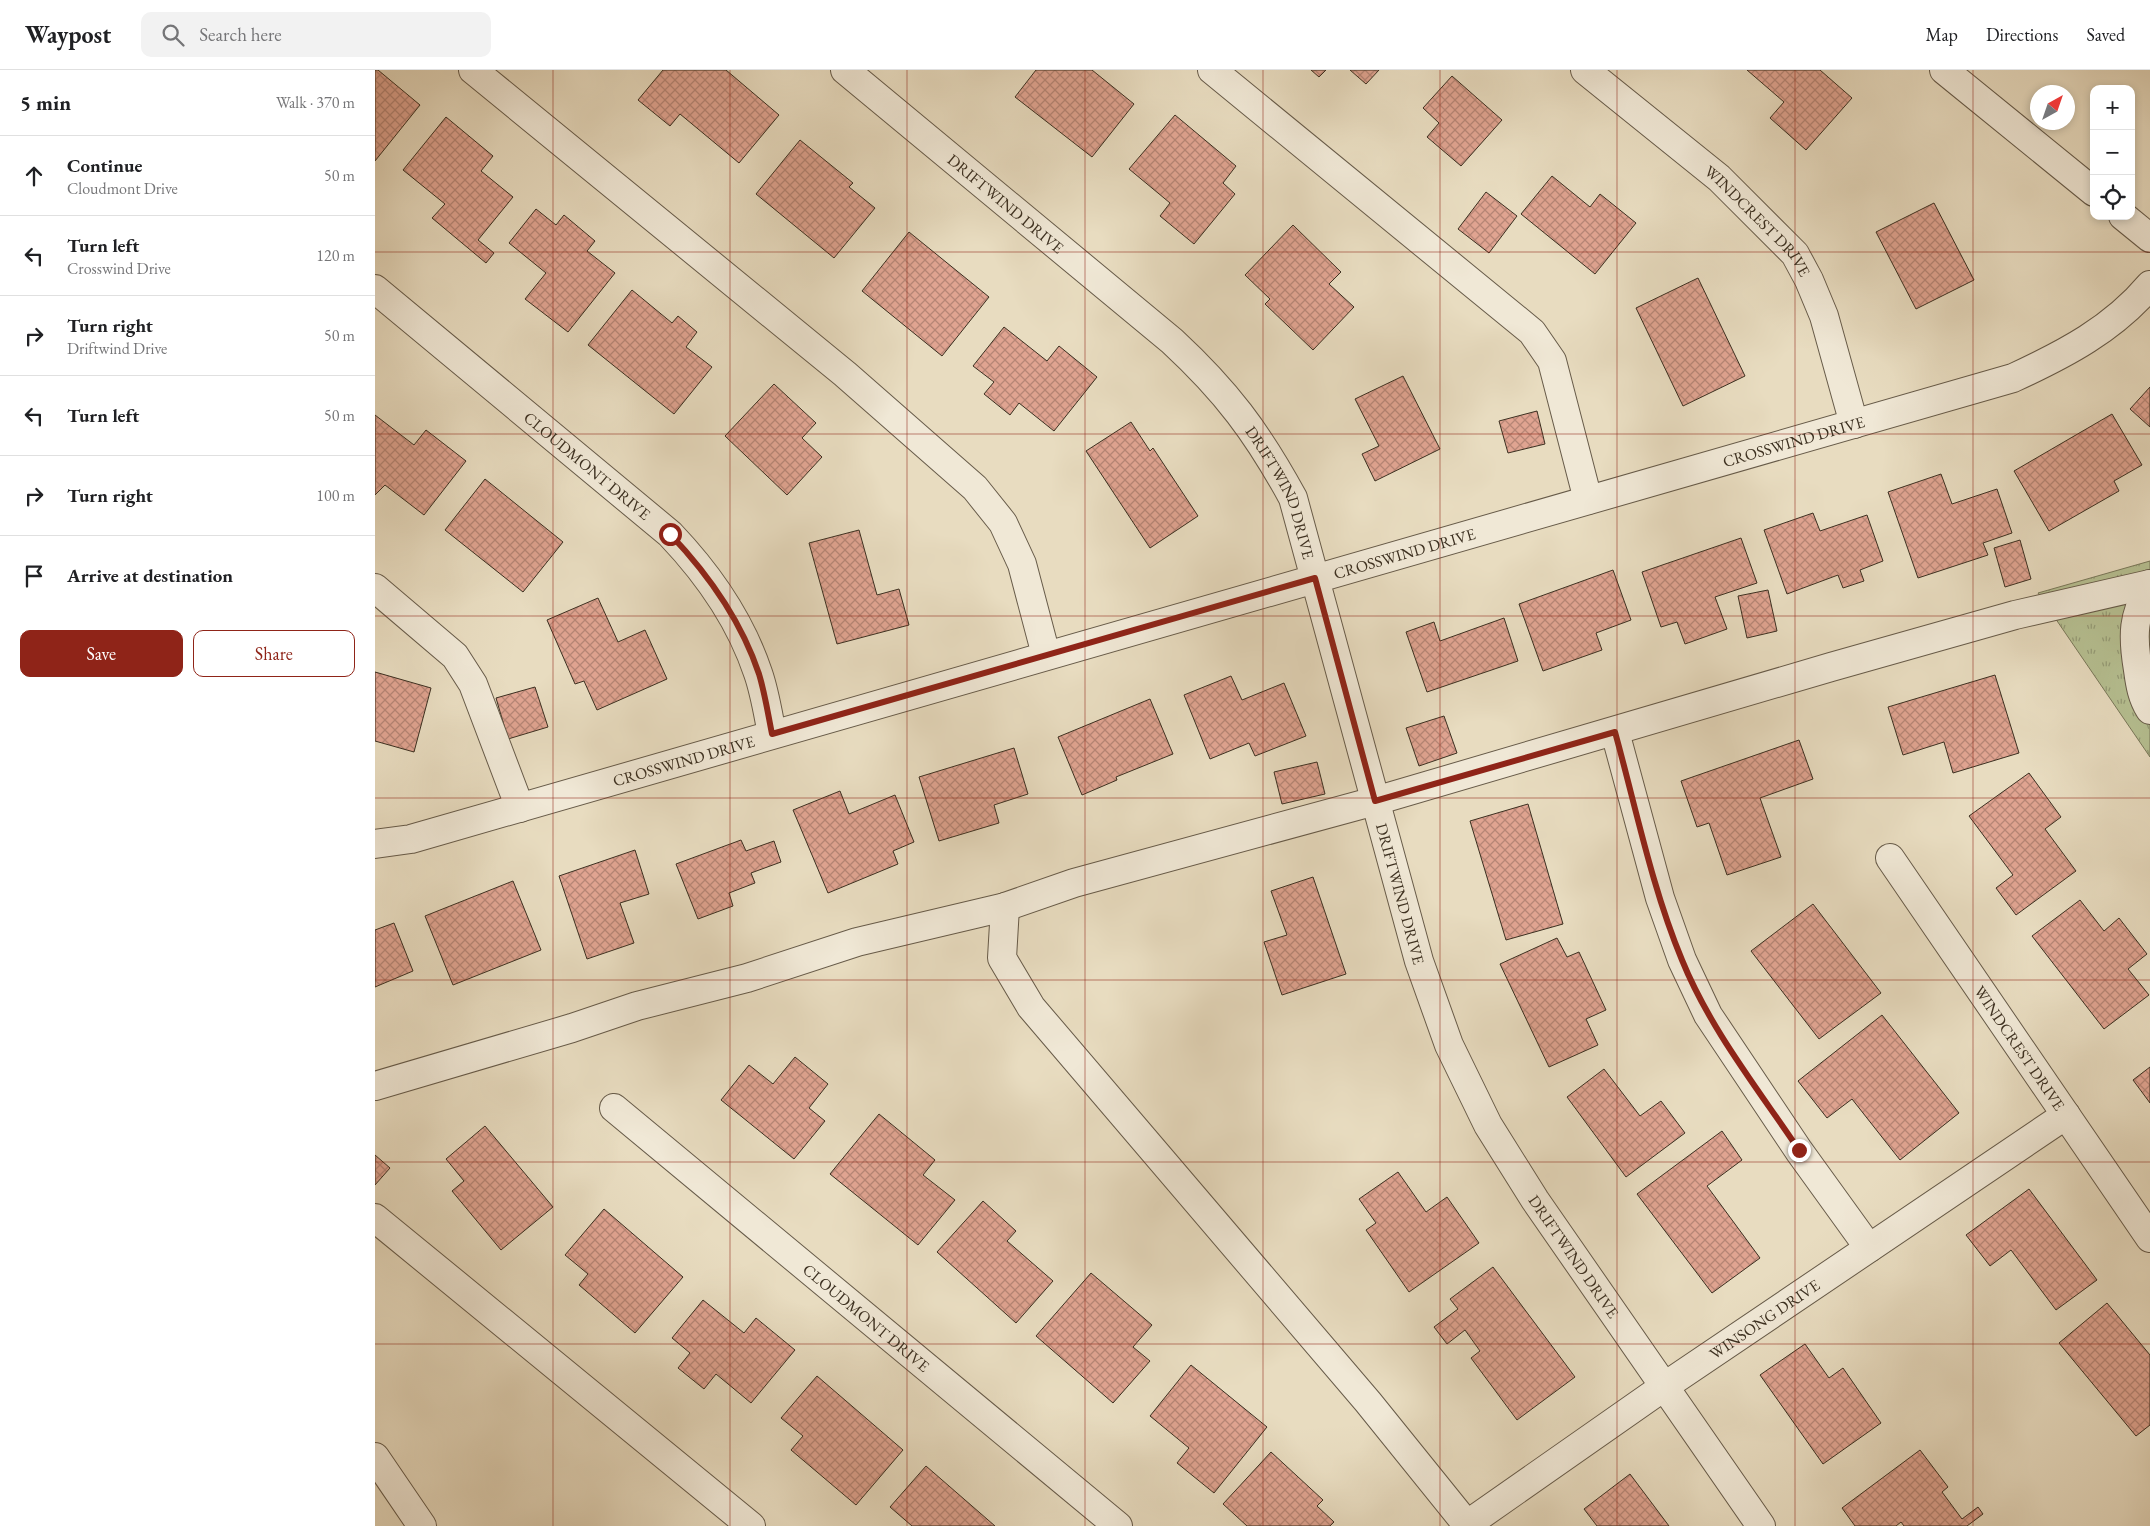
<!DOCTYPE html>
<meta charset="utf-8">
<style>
:root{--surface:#fff;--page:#f2f2f2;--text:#202124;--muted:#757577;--line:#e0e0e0;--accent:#8f2418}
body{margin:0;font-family:"EB Garamond",serif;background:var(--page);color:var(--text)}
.controls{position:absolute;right:15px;top:15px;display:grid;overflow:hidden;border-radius:10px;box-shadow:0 2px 8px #0003}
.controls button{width:45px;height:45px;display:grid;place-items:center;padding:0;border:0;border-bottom:1px solid var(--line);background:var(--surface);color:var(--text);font:25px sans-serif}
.compass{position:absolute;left:1655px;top:15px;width:45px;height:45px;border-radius:50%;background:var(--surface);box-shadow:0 2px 8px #0003;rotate:40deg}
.stop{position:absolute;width:15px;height:15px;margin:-11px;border:4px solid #8f2418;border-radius:50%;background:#fff}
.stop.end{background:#8f2418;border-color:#fff;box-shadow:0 1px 5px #0008}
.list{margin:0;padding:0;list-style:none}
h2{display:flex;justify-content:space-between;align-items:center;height:65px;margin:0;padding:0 20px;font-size:21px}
h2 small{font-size:16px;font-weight:400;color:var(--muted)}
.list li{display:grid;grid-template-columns:32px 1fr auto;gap:15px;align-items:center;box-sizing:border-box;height:80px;padding:0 20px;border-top:1px solid var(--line)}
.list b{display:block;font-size:19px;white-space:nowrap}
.list p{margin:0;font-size:16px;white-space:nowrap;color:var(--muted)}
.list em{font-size:16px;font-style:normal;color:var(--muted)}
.actions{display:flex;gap:10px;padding:15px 20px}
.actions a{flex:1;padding:11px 0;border:1px solid var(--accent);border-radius:10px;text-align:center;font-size:18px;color:var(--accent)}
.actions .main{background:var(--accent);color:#fff}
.icon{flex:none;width:28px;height:28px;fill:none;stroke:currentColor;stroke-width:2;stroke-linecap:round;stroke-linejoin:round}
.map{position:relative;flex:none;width:1775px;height:1456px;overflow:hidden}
header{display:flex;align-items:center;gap:30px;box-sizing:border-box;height:70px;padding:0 25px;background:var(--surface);border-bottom:1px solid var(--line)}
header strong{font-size:24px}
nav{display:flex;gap:28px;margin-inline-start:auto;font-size:18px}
.search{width:350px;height:45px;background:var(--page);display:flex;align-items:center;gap:12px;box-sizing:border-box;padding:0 18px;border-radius:10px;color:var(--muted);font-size:19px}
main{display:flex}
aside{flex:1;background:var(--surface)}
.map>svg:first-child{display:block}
</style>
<header>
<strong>Waypost</strong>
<div class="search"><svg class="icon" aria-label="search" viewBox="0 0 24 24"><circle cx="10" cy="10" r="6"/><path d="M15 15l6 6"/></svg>Search here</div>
<nav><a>Map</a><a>Directions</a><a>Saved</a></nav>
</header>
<main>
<aside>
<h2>5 min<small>Walk · 370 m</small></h2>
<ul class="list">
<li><svg class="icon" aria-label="ahead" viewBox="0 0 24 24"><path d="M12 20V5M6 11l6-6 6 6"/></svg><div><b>Continue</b><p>Cloudmont Drive</p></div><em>50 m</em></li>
<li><svg class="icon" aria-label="left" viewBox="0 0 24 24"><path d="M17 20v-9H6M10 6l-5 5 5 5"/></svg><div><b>Turn left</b><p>Crosswind Drive</p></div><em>120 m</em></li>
<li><svg class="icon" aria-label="right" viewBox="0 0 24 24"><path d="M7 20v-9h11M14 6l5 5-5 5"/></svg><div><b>Turn right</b><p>Driftwind Drive</p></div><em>50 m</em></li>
<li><svg class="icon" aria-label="left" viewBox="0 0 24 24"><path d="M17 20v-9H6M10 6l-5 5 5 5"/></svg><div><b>Turn left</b></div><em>50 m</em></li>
<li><svg class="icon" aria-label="right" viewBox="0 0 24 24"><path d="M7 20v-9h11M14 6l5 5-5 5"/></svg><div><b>Turn right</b></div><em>100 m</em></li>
<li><svg class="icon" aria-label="arrive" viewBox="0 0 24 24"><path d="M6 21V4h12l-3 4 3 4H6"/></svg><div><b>Arrive at destination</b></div></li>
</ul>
<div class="actions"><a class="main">Save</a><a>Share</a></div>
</aside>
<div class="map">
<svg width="1775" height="1456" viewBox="0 0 1775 1456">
<defs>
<pattern id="grass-tufts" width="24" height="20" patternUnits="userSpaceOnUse" patternTransform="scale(1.25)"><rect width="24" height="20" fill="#b6c092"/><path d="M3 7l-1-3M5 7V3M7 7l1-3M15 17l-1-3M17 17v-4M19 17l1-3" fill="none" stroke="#959c77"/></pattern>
<pattern id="building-cross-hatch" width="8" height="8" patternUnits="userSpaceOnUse" patternTransform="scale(1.25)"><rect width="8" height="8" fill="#e0a491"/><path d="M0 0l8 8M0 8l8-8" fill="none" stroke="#b78676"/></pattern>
</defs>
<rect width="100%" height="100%" fill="#e8dcc0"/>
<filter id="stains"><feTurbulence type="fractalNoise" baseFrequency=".004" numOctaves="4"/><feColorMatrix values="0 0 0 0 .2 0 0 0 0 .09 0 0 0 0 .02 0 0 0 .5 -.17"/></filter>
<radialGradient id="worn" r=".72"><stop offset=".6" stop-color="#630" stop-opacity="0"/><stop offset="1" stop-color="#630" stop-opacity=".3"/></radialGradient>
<path fill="url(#grass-tufts)" stroke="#79785a" d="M 1775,491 L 1775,687 L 1663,523 Z"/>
<path fill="url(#building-cross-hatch)" stroke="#3c3021" d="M 0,0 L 3,0 L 45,35 L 0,91 Z
M 288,0 L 351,0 L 404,45 L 364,93 L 305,44 L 295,56 L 263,30 Z
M 661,0 L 717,0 L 759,34 L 717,87 L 640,27 Z
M 936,0 L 951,0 L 944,7 Z
M 975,0 L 1004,0 L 991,14 Z
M 1372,0 L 1445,0 L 1477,28 L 1431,80 L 1395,48 L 1409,32 Z
M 1077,6 L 1127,50 L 1086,96 L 1052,67 L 1064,53 L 1048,38 Z
M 800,45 L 861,96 L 848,113 L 860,124 L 819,174 L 785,146 L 795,133 L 754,99 Z
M 71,47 L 118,86 L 106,101 L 138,127 L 103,170 L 119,183 L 111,193 L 57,148 L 70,134 L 28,100 Z
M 425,70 L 478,113 L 474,117 L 500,138 L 459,188 L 381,124 Z
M 1177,106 L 1215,137 L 1225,124 L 1261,153 L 1220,204 L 1146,144 Z
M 1111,122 L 1142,146 L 1114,183 L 1083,159 Z
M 1559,133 L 1599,210 L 1541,239 L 1501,162 Z
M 161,139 L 181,155 L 189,145 L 220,171 L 212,181 L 240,203 L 193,262 L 150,229 L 171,203 L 134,173 Z
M 918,155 L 966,202 L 954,214 L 979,237 L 938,280 L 890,234 L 895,229 L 870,205 Z
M 534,162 L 614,227 L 567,286 L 487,221 Z
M 1323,208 L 1370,306 L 1308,336 L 1261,238 Z
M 257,220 L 297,253 L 303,246 L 322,262 L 311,277 L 337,297 L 299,344 L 213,275 Z
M 629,257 L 672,291 L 684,276 L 722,307 L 679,361 L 644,333 L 635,345 L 609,324 L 619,312 L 598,296 Z
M 1028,306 L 1065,379 L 1000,411 L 987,384 L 1004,376 L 980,329 Z
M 399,314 L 441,353 L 427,368 L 447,387 L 412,425 L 350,366 Z
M 1775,317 L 1775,357 L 1755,339 Z
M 1162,341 L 1170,374 L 1133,383 L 1124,351 Z
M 1737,344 L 1767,395 L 1739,411 L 1744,421 L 1674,461 L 1639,401 Z
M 0,345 L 39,375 L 51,360 L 91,391 L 49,445 L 10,415 L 0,425 Z
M 756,352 L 775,381 L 778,378 L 823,446 L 775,478 L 711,381 Z
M 1566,404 L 1577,434 L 1622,419 L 1637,463 L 1608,473 L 1613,485 L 1543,508 L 1513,422 Z
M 110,409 L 188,472 L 148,522 L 70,460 Z
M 1438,443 L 1445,461 L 1492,445 L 1508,491 L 1485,500 L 1489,511 L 1468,518 L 1463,505 L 1412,524 L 1389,460 Z
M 484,460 L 502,525 L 524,519 L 534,555 L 462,574 L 434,473 Z
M 1366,468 L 1382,513 L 1340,527 L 1352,559 L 1310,574 L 1302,552 L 1286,557 L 1267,502 Z
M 1645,470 L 1656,509 L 1630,517 L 1619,478 Z
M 1238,500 L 1256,550 L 1221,563 L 1227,580 L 1168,601 L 1144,534 Z
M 1393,520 L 1402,561 L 1372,568 L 1363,526 Z
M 223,528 L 243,572 L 270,560 L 292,609 L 222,640 L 209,611 L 200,614 L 172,550 Z
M 1129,548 L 1143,591 L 1052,622 L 1031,562 L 1059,552 L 1065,571 Z
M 0,602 L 56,618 L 39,682 L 0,671 Z
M 1620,605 L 1644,683 L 1578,703 L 1569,672 L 1528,685 L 1513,637 Z
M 856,606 L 867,630 L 909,613 L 931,666 L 880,686 L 874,673 L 835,689 L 809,625 Z
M 160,617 L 173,657 L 133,669 L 121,628 Z
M 775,629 L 798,684 L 741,707 L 742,710 L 707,725 L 683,667 Z
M 1069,646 L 1082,683 L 1044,696 L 1031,658 Z
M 1424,670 L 1438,709 L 1385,728 L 1406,787 L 1352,805 L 1334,753 L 1322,757 L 1306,711 Z
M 639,678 L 653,724 L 619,735 L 624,753 L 564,771 L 544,707 Z
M 942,692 L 950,724 L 907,734 L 899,702 Z
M 1654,703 L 1686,747 L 1670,759 L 1701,801 L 1641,845 L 1621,818 L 1638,805 L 1594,746 Z
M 465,721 L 474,744 L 520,725 L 539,772 L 518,781 L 523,794 L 453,823 L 418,740 Z
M 1153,734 L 1188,854 L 1131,870 L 1095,751 Z
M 366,770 L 371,781 L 399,771 L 406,792 L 376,803 L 380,813 L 354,823 L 358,836 L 323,849 L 301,794 Z
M 260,780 L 274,824 L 245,833 L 259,873 L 212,889 L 184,806 Z
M 938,807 L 971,904 L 907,925 L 889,872 L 912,865 L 896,821 Z
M 138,811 L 166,880 L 78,915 L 50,846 Z
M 1705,830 L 1729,861 L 1744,848 L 1772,884 L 1753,899 L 1774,925 L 1729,959 L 1657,866 Z
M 1438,834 L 1506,923 L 1444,969 L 1376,881 Z
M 19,853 L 38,901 L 0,917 L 0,860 Z
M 1182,868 L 1192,887 L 1204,882 L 1231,940 L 1211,949 L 1223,975 L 1174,997 L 1125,894 Z
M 1507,945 L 1584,1043 L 1525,1090 L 1477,1029 L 1452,1048 L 1423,1011 Z
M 420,987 L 453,1014 L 434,1038 L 450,1051 L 419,1089 L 346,1030 L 374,995 L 398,1014 Z
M 1775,997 L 1775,1033 L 1758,1010 Z
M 1229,999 L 1265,1046 L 1286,1031 L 1310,1063 L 1251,1107 L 1192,1027 Z
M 504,1044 L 560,1090 L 548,1105 L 580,1130 L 543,1175 L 455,1104 Z
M 110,1056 L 178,1137 L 126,1180 L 77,1121 L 89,1111 L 71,1089 Z
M 1347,1061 L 1367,1090 L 1332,1116 L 1385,1188 L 1337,1223 L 1262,1124 Z
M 0,1085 L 15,1098 L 0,1115 Z
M 1023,1102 L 1051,1142 L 1072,1127 L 1104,1173 L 1034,1222 L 991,1160 L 1001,1153 L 984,1129 Z
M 1654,1119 L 1722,1210 L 1681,1240 L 1636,1180 L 1615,1196 L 1591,1165 Z
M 608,1131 L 641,1161 L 632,1171 L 678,1211 L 641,1253 L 562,1182 Z
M 229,1139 L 308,1207 L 260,1263 L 204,1215 L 213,1204 L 190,1185 Z
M 1118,1197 L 1200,1307 L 1142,1350 L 1096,1288 L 1105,1281 L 1090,1260 L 1072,1274 L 1059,1257 L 1083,1239 L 1075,1229 Z
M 716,1203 L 777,1255 L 758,1277 L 775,1291 L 738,1333 L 661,1266 Z
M 328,1230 L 369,1263 L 381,1248 L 420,1280 L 376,1333 L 341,1304 L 329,1319 L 303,1298 L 315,1283 L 297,1268 Z
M 1732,1233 L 1775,1285 L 1775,1355 L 1761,1366 L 1684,1273 Z
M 1430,1274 L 1454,1308 L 1468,1298 L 1506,1353 L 1448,1394 L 1385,1305 Z
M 816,1295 L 892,1357 L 839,1423 L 802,1393 L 814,1378 L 775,1346 Z
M 442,1306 L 528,1380 L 481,1435 L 416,1380 L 428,1366 L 406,1348 Z
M 1545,1380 L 1573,1417 L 1567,1422 L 1587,1449 L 1603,1437 L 1608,1444 L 1592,1456 L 1529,1456 L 1526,1452 L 1521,1456 L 1480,1456 L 1467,1438 Z
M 896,1382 L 948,1430 L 942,1436 L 959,1452 L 955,1456 L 872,1456 L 848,1434 Z
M 551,1396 L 620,1456 L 537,1456 L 515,1437 Z
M 1255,1404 L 1294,1456 L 1222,1456 L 1209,1439 Z"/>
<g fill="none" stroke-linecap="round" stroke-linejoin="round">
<defs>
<g id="minor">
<path d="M 98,0 L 470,304 L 600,418 L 628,453 L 647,494 L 671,585"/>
<path id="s1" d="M 470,0 L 797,271 C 851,321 882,362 918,428 L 1044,891 L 1074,975 L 1113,1055 L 1160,1130 L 1386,1456"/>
<path d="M 837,0 L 1157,262 L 1177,291 L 1213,430"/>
<path id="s2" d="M 1210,0 L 1344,108 L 1420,184 L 1434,210 L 1449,246 L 1479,354"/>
<path d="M 1569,0 L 1719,122"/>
<path d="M 1748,146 L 1775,168"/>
<path id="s3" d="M 0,219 L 295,464 C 334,505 365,549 383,603 C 390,623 393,644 397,664"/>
<path d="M 1775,514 C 1758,547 1757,564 1763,600 C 1765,615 1767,627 1775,640"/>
<path d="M 0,518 L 80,586 L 98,614 L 145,738"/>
<path d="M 1240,662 L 1285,828 L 1307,890 L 1333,945 L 1424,1081 L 1494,1178"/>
<path id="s4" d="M 0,774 L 36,769 L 1638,308 C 1690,284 1738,259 1775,215"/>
<path id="s5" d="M 1515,788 L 1775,1168"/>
<path d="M 630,837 L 627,888 L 656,937 L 993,1332 L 1093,1456"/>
<path d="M 0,1016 L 197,958 L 262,936 L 372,908 L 482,872 L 630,837 L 699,813 L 1000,731 L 1456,597 L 1640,545 L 1775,514"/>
<path id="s6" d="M 239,1038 L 743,1456"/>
<path d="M 0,1148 L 376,1456"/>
<path d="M 0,1387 L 47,1456"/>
<path id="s7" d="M 1090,1456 L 1290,1316 L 1691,1045"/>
</g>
</defs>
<use href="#minor" stroke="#675b49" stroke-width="30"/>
<use href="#minor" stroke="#f0e8d6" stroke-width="28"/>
</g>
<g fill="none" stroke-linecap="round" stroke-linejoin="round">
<path stroke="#8f2418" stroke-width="6" d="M 295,464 C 334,505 366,550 384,604 C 390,624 393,644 397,664 L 940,508 L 1000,731 L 1240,662 C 1261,738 1277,818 1307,890 C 1335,959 1383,1019 1424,1080"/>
</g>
<path fill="none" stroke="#8f2418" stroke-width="1" stroke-opacity="0.55" d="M 178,0 L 178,1456M 355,0 L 355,1456M 532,0 L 532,1456M 710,0 L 710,1456M 888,0 L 888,1456M 1065,0 L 1065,1456M 1242,0 L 1242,1456M 1420,0 L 1420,1456M 1598,0 L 1598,1456M 0,182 L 1775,182M 0,364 L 1775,364M 0,546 L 1775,546M 0,728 L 1775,728M 0,910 L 1775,910M 0,1092 L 1775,1092M 0,1274 L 1775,1274"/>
<g text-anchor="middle" stroke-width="4" stroke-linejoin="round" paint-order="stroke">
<g font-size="16" fill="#3c3021" stroke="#f0e8d6">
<text dy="6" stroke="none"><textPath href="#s1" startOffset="209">DRIFTWIND DRIVE</textPath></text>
<text dy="6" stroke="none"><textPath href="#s2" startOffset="230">WINDCREST DRIVE</textPath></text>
<text dy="6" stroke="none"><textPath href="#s4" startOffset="1475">CROSSWIND DRIVE</textPath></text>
<text dy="6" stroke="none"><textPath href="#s3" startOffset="276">CLOUDMONT DRIVE</textPath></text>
<text dy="6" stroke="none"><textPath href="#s1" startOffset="614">DRIFTWIND DRIVE</textPath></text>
<text dy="6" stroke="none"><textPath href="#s4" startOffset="1070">CROSSWIND DRIVE</textPath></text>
<text dy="6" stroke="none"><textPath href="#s4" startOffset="320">CROSSWIND DRIVE</textPath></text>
<text dy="6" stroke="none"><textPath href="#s1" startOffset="1034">DRIFTWIND DRIVE</textPath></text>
<text dy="6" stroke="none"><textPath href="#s5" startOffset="230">WINDCREST DRIVE</textPath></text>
<text dy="6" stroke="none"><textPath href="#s1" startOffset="1439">DRIFTWIND DRIVE</textPath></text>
<text dy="6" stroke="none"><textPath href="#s6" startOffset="328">CLOUDMONT DRIVE</textPath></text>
<text dy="6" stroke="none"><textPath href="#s7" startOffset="364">WINSONG DRIVE</textPath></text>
</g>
</g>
<rect width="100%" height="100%" filter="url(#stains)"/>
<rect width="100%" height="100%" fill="url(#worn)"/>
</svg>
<div class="controls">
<button>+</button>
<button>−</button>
<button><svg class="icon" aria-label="locate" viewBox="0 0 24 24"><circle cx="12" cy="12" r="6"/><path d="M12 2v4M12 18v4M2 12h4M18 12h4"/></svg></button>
</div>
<svg class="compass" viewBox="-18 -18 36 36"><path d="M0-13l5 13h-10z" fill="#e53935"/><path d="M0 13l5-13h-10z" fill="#757577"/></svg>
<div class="stop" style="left:295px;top:464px"></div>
<div class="stop end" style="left:1424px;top:1080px"></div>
</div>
</main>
